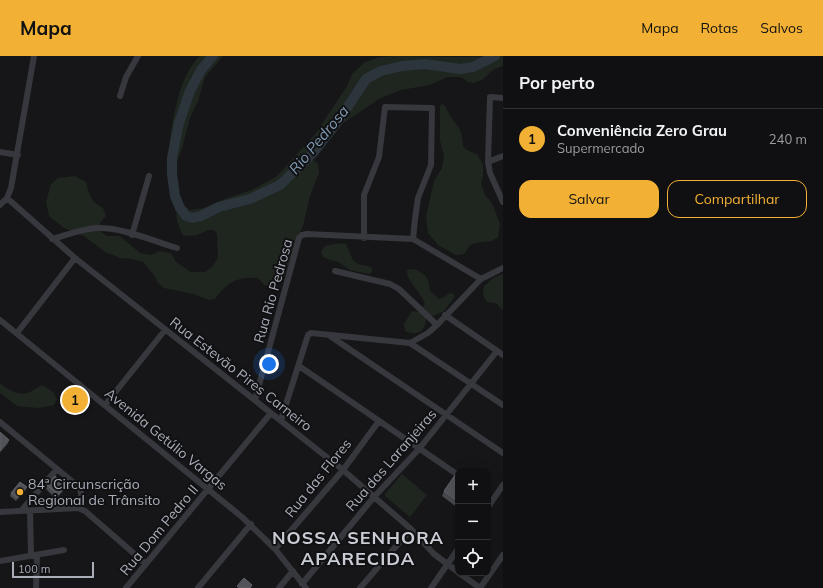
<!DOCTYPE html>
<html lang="pt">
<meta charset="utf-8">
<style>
:root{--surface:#101012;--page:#19191b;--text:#f1f3f6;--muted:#9c9d9f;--line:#303032;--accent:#f2b134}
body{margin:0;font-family:Mulish,sans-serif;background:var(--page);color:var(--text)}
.controls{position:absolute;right:12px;bottom:12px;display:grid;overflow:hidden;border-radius:8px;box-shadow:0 4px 16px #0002}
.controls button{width:36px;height:36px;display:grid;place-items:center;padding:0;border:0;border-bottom:1px solid var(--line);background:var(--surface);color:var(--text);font:20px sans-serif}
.scale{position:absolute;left:12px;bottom:10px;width:82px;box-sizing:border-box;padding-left:4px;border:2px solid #a8adb8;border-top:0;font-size:11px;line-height:14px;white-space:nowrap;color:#a8adb8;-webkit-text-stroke:3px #111113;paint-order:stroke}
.you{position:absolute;left:269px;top:308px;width:14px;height:14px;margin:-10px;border:3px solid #fff;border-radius:50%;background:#1a73e8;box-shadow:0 0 0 6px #1a73e833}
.badge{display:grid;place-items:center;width:26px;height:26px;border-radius:50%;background:var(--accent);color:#111;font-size:13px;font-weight:700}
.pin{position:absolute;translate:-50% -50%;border:2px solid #fff;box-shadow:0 1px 4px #0006}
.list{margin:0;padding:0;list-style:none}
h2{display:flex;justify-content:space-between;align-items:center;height:52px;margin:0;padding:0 16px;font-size:17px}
h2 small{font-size:13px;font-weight:400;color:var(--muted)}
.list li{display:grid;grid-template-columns:26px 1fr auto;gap:12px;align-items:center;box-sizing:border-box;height:60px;padding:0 16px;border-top:1px solid var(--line)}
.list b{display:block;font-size:15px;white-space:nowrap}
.list p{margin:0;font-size:13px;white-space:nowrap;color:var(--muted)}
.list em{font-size:13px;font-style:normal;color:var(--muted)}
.actions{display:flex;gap:8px;padding:12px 16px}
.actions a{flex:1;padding:9px 0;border:1px solid var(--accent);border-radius:12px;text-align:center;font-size:14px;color:var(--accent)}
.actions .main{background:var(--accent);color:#111}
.icon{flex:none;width:22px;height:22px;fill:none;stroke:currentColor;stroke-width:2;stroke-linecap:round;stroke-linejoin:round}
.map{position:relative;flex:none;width:503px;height:532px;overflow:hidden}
header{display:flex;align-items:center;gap:24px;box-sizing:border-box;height:56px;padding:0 20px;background:var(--accent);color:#111}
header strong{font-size:19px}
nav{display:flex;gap:22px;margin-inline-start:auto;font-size:14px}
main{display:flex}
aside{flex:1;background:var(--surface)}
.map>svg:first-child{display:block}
</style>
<header>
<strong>Mapa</strong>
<nav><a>Mapa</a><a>Rotas</a><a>Salvos</a></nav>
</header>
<main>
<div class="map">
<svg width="503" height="532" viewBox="0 0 503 532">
<rect width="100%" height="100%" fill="#161618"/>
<path fill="#1e261f" d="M 200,0 L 223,0 L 205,21 L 198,45 L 190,62 L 182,92 L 177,106 L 174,109 C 174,108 170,104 170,103 C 166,91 177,42 182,29 C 186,19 192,7 200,0 Z
M 396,0 L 453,1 L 503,0 L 503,10 L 494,13 L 482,24 L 474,27 L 468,26 L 461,21 L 447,21 L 430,29 L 401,34 L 379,43 L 342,68 L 313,100 L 312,103 L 318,108 L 319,117 L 310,140 L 303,170 L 297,182 L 286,217 L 280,226 L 269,230 L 264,229 L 258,222 C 238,220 227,226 215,243 L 209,244 L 193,238 L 164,232 L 158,227 L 154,219 L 143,206 L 131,203 L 120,202 L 105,196 L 84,180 L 64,172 L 49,160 L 46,146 L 51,128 L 58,122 L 75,120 L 86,126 C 90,140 90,145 103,152 L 106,160 L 100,167 L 101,176 L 107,180 L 120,180 L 140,197 L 151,199 L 160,195 L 171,197 L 176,206 L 191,216 L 205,216 L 213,210 L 218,201 L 217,178 L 214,174 L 208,174 L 197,179 L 184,180 C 178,171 175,162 177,151 L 182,149 L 190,154 L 204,152 L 224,143 L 252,134 L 277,120 L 316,77 L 347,30 L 352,18 L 365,6 L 380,1 Z
M 443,48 C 447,51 448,57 451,61 C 454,66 459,70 460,74 C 466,89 457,92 477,98 L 483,109 L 483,120 L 481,128 L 485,139 L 492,147 L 500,168 L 498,181 L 492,185 L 481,186 L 470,189 L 464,198 L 456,199 L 438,189 L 428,177 L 426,160 L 434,125 L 442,112 L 444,100 L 440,85 L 440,50 Z
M 339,187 L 346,188 C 349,193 351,205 357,207 C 362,210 367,209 372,212 L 372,216 L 369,218 L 350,214 L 338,206 L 330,204 L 323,201 L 321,196 L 325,190 Z
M 414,213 C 426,218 429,222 430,235 L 439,243 L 444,241 L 450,237 L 454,238 L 454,242 L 444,255 L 426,263 C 424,277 418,280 405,275 L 404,268 L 412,255 L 418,256 L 425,248 C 421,236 406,225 407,214 Z
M 503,218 L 503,255 L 496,247 L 487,246 L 483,239 L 484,230 L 493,222 Z
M 0,327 C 8,334 20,341 30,336 C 34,334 38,331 42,329 L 53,336 L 57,343 L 54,349 L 39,352 L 17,350 L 0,337 Z
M 402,418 L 427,439 L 410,461 L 385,440 L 385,438 Z"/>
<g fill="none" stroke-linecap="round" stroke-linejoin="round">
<path stroke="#2c353c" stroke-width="10" d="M 213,0 L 201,14 L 190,35 L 179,67 L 172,102 L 172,118 L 175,140 L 180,152 L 186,160 L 193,162 L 201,160 L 219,151 L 250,143 L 280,129 L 313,97 L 339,64 L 366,23 L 381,15 L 402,10 L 425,8 L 460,13 L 473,11 L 495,0"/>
<path stroke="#37383d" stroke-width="6" d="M 120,40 L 126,21 L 138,0
M 503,42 L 490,41 L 488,106 L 490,117 L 503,146
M 0,96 L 18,99
M 488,106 L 503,100
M 7,142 L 75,202 L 343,414 L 411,473 L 434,498 L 458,516
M 0,149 L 7,142 L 11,132 L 34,0
M 132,179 L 149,120
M 364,182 L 364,139 L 379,101 L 385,51 L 432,52 L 431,109 L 418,142 L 415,163 L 413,183
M 52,183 C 66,179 82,173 97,172 C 121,171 154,185 177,192
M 335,215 L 390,228 L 399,233 L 437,269
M 445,259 L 503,299
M 0,264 L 242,461 L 275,493 L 306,532
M 17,277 L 75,202
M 330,280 L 503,397
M 410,287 L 503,349
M 299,310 L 458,419
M 255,344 L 299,182 L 302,179 L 307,178 L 413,183 L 481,223
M 105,349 L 165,274
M 281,364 L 308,279 L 311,277 L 410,287 L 428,277 L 437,269 L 481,223 L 503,212
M 0,366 L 79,431 C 83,438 81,444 78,452
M 488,451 L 503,429
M 21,455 L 57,413
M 30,455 L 31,499
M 0,456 L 78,452 L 85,455 L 146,508
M 275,493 L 343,414 L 379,365
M 0,505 L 64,494
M 459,517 L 480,532
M 302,528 L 374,441 L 419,393 L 497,295
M 36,532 L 37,499
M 126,532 L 271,357
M 198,532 L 251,468
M 279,532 L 293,515
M 360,532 L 411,473
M 431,532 L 458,493
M 480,532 L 503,499"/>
</g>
<path fill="#47494d" d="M 458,421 L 458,452 L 442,440 L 444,435 Z
M 47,429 L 64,434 L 56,443 L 46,433 Z
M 26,434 L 16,445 L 10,440 L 11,437 Z"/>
<path fill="#2f3033" d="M 9,384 L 8,388 L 0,397 L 0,395 Z
M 66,430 L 64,434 L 56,443 L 58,439 Z
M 27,431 L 26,434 L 16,445 L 17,442 Z"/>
<path fill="#525359" stroke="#5f6168" d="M 0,376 L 9,384 L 0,395 Z
M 455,419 L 458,421 L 458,445 L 444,435 Z
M 55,420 L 66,430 L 58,439 L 47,429 Z
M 20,426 L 27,431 L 17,442 L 11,437 Z
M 244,522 L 252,529 L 250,532 L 239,532 L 237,530 Z"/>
<circle fill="#f2b134" stroke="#111113" stroke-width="1.5" cx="20" cy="436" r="4"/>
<g text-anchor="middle" stroke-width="4" stroke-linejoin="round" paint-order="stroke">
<g font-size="14" fill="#a8adb8" stroke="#111113">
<text transform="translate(273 235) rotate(-74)" y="5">Rua Rio Pedrosa</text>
<text transform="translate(241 318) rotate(38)" y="5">Rua Estevão Pires Carneiro</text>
<text transform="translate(166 383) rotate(39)" y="5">Avenida Getúlio Vargas</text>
<text transform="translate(391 404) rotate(-49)" y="5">Rua das Laranjeiras</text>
<text transform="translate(318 422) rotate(-51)" y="5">Rua das Flores</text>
<text transform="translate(159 474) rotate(-50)" y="5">Rua Dom Pedro II</text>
</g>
<g font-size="14" fill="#a8adb8" stroke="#111113" text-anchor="start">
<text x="28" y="433">84ª Circunscrição<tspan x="28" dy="16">Regional de Trânsito</tspan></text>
</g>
<g font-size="15" font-style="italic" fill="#7f9bb3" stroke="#111113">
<text transform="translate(319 84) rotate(-50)" y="5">Rio Pedrosa</text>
</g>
<g font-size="18" font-weight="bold" letter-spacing="1" fill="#c9ccd4" stroke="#111113">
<text x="358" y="488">NOSSA SENHORA<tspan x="358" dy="21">APARECIDA</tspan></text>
</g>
</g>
</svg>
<div class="controls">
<button>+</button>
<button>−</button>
<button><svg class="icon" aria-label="locate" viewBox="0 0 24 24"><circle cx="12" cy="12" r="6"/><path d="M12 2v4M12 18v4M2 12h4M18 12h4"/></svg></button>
</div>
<div class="scale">100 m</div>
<div class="you"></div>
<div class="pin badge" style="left:75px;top:344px">1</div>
</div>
<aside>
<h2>Por perto<small></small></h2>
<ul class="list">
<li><span class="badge">1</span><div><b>Conveniência Zero Grau</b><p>Supermercado</p></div><em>240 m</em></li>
</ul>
<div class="actions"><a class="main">Salvar</a><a>Compartilhar</a></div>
</aside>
</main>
